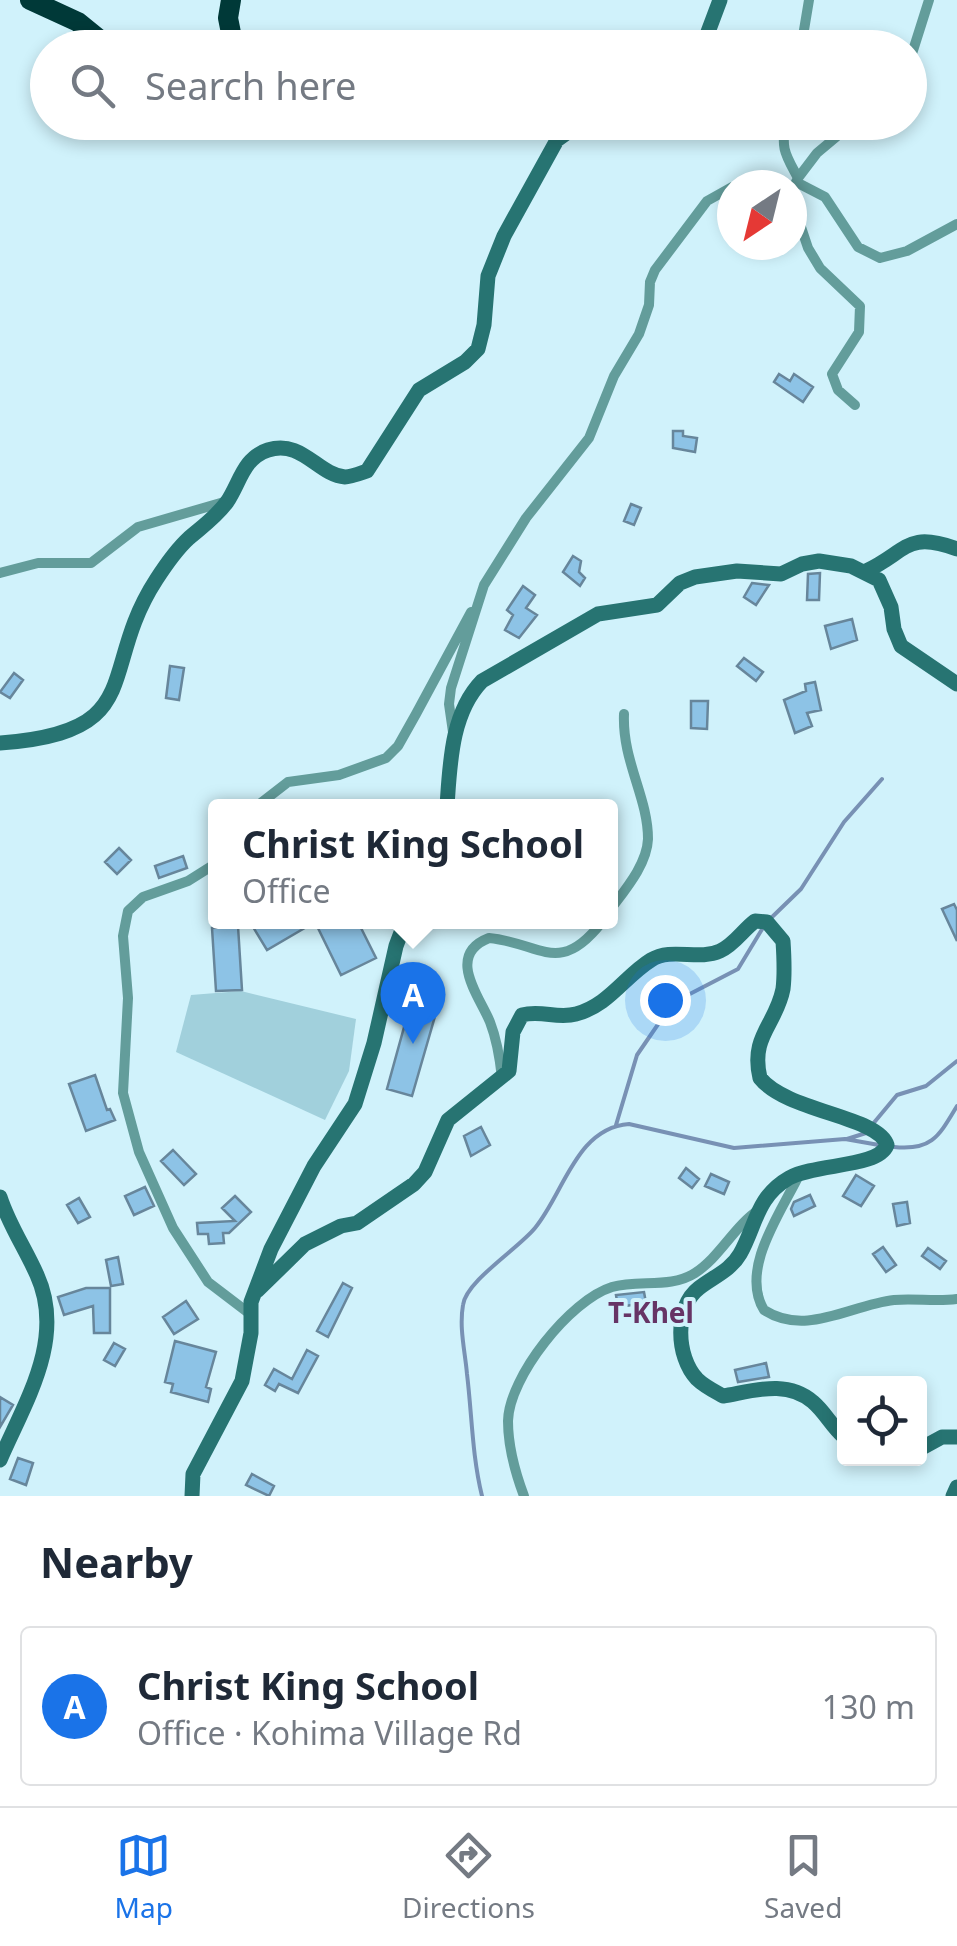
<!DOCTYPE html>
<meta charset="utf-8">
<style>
:root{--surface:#fff;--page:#f6f6f7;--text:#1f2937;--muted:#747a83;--line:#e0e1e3;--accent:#1a73e8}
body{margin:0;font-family:"Noto Sans",sans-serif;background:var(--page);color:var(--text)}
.controls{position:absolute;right:30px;bottom:30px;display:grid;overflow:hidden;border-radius:10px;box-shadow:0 5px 15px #0003}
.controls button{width:90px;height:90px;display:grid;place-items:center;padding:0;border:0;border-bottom:2px solid var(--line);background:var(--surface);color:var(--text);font:50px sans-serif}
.compass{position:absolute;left:717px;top:170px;width:90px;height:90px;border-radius:50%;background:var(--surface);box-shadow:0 5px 15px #0003;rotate:215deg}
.you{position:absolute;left:665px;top:1000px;width:35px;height:35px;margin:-25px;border:8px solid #fff;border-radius:50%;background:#1a73e8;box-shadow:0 0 0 15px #1a73e833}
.badge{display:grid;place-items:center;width:65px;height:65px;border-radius:50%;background:var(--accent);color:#fff;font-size:32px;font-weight:700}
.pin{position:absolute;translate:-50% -82px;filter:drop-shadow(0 2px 5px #0008)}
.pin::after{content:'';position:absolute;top:52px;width:35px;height:30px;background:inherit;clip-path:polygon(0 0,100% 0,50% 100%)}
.popup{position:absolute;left:208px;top:799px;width:410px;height:130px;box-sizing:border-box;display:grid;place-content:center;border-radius:10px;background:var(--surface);filter:drop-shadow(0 2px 8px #0005);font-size:32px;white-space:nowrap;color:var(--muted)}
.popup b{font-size:38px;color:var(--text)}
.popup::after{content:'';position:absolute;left:50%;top:100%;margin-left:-20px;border:20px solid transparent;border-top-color:var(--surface)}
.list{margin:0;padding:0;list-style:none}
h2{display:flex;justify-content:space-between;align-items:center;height:130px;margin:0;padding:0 40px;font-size:42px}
h2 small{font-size:32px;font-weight:400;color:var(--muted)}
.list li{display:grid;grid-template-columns:65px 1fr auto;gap:30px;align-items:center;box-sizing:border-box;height:160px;margin:0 20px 20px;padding:0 20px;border:2px solid var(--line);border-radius:10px}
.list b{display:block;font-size:38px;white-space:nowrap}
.list p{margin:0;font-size:32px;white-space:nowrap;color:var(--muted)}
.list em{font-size:32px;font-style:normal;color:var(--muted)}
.icon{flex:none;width:55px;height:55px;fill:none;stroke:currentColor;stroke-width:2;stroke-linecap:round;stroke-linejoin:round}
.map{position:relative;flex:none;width:957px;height:1496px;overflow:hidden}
.search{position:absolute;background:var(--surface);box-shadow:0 5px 15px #0003;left:30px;right:30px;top:30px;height:110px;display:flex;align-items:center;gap:25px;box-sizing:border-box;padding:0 35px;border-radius:55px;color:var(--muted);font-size:38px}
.sheet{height:310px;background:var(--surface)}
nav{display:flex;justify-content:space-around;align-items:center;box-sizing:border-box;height:140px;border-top:2px solid var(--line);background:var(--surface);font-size:28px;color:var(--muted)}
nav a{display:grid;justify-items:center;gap:5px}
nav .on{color:var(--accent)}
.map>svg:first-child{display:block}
</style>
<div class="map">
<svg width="957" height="1496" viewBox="0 0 957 1496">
<rect width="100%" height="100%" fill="#d0f2fb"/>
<path fill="#a1d0dc" d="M 241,991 L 356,1019 L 349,1071 L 325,1120 L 176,1052 L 191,995 Z"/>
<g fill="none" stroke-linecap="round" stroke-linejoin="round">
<path stroke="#7891b4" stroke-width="4" d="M 770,919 L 801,889 L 844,822 L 882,779
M 616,1125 L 637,1055 L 663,1017 L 684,997 L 738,969 L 764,926
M 872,1125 L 897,1095 L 926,1086 L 957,1061
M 847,1139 L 866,1133
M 894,1147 C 932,1151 939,1136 957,1106
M 482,1496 C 472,1455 472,1415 467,1374 C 465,1351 459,1328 463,1305 C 466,1281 519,1248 535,1228 C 564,1193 576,1128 629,1124 L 734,1148 L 845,1139 L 879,1145"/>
</g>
<path fill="#8dc3e6" stroke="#67869b" stroke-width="2.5" d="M 779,374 L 790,381 L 794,374 L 813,387 L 803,402 L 774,382 Z
M 673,431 L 683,431 L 683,436 L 697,438 L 695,452 L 673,448 Z
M 631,504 L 641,508 L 634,525 L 624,521 Z
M 573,556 L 581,561 L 579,572 L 585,578 L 580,586 L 563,572 Z
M 820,573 L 819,600 L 807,600 L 808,574 Z
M 752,583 L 769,585 L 756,605 L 744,597 Z
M 523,586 L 535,595 L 526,608 L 537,615 L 519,638 L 505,630 L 513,615 L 507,610 Z
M 852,619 L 857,640 L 831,649 L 825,626 Z
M 744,658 L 763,672 L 756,681 L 737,666 Z
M 170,666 L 184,668 L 179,700 L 166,698 Z
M 14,673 L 23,680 L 10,698 L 0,692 Z
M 815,682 L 821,710 L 807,713 L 812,726 L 795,733 L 784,700 L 806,691 L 805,684 Z
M 691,701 L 708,701 L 707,729 L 691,728 Z
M 119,848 L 131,860 L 117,874 L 105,862 Z
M 183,856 L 187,868 L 159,878 L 155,866 Z
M 954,904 L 957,910 L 957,941 L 942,909 Z
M 250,922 L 358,922 L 376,958 L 341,975 L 315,922 L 267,950 Z
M 238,926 L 242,990 L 216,991 L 212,928 Z
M 414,991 L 440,999 L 412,1096 L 387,1089 Z
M 95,1075 L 107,1110 L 110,1109 L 115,1120 L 86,1131 L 69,1084 Z
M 481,1127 L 490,1145 L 471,1156 L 464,1136 Z
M 173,1150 L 196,1174 L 184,1185 L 161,1161 Z
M 686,1168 L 699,1179 L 692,1188 L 679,1178 Z
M 711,1174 L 729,1182 L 724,1194 L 705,1186 Z
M 856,1175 L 874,1186 L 861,1206 L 843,1196 Z
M 145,1187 L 154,1206 L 134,1215 L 125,1196 Z
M 810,1195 L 815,1206 L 794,1216 L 791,1209 L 794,1202 Z
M 235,1196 L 251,1212 L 229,1233 L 223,1233 L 224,1243 L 209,1244 L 208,1234 L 198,1234 L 197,1223 L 235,1221 L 222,1208 Z
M 79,1198 L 90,1217 L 78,1223 L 67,1205 Z
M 907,1202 L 910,1223 L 897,1226 L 893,1204 Z
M 883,1247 L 896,1265 L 886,1272 L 873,1254 Z
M 928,1248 L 946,1261 L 940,1269 L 922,1256 Z
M 118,1257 L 123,1284 L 111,1286 L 106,1260 Z
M 343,1283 L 352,1288 L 328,1337 L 317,1331 Z
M 86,1288 L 110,1288 L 110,1333 L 94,1333 L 93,1306 L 64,1315 L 58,1297 Z
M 644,1292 L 646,1303 L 618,1307 L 616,1295 Z
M 186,1301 L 198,1319 L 174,1334 L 163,1317 Z
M 175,1341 L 216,1352 L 206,1387 L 211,1389 L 208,1402 L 171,1392 L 173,1384 L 165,1382 Z
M 114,1343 L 125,1349 L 115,1366 L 104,1360 Z
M 307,1350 L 318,1356 L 298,1393 L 279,1384 L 275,1391 L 265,1385 L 274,1369 L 292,1379 Z
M 766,1363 L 769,1377 L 738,1382 L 735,1370 Z
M 0,1397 L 13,1405 L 0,1427 Z
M 18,1458 L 33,1463 L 26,1485 L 10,1479 Z
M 252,1474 L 274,1486 L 269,1496 L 246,1485 Z"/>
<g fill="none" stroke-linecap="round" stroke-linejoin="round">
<path stroke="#639d9b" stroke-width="10" d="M 801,48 L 809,0
M 910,60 L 929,0
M 787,122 C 779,148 787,157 798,178 L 796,182
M 798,178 L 817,153 L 854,122
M 796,182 L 825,197 L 858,247 L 880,258 L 907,251 L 957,224
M 792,200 L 808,248 L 820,268 L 860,306 L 859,332 L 832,374 L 838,390 L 855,405
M 0,573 L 38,563 L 91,563 L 138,527 L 224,502
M 453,732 L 449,704 L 451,688 L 484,585 L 526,518 L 589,438 L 614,376 L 639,334 L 649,305 L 650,282 L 655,270 L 707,201 L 732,187
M 257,806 L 288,782 L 339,775 L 386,758 L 398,746 L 416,714 L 471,612
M 215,864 L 188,881 L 143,897 L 128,911 L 123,936 L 128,998 L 123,1093 L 139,1152 L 173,1228 L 208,1282 L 250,1314
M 610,910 C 624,891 647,865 648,839 C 648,797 622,761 624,714
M 502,1078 C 500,1059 497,1040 490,1022 C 480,997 445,955 489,938 C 541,943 559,977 602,922
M 800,1173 C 782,1211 739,1269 764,1310 C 806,1337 850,1305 894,1300 C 915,1298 936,1302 957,1299
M 524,1496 C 515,1472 508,1447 508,1421 C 509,1377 570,1300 612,1287 C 639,1279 670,1289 695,1273 C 720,1257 734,1226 760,1209"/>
<path stroke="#277472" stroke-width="15" d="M 702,48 L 720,0
M 866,571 C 907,552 906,530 957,549
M 0,743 C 149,732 97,671 156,580 C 165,566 177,549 189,538 C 203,526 216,517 227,502 C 240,483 243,458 268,450 C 302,439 318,475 345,477 C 351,477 361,473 367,471 L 419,390 L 465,362 L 478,349 L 484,325 L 488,276 L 504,236 L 557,140 L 582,122
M 447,806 C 450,764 451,713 482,681 L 598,614 L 657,605 L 680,583 L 695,577 L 737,571 L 781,574 L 802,564 L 819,561 L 851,566 L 879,580 L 891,607 L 894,629 L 901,646 L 957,684
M 0,1197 C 9,1225 25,1248 37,1275 C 66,1339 25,1402 0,1460
M 257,1291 L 305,1244 L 341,1226 L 357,1223 L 414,1184 L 425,1172 L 448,1120 L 509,1071 L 513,1032 L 522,1015 C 541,1010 558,1019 576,1014 C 608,1006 625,976 651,960 C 672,947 698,961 720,951 C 734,945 743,930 755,921 L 767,922 L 783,941 C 784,956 785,973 783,989 C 776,1025 750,1036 760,1078 C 787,1112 878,1116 887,1145 C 878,1168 816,1163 789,1178 C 756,1197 756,1226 740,1254 C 731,1270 713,1277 699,1288 C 674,1307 676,1357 697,1379 C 704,1386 714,1391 723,1396 C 753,1391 787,1379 813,1402 C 825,1412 832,1427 844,1437
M 920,1449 L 942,1437 L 957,1437
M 192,1496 L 193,1474 L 242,1381 L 251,1333 L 251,1302 L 271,1249 L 314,1166 L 355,1104 L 374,1043 L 396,946 L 405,922
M 953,1496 L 957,1487"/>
<path stroke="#003938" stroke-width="20" d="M 30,0 L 78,22 L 110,48
M 231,0 L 228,18 L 234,48"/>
</g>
<g text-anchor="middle" stroke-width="8" stroke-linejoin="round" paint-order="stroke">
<g font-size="28" font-weight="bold" fill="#663465" stroke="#d0f2fb">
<text x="651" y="1323">T-Khel</text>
</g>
</g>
</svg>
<div class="controls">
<button><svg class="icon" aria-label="locate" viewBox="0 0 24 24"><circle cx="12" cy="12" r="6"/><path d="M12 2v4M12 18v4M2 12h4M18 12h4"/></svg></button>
</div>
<svg class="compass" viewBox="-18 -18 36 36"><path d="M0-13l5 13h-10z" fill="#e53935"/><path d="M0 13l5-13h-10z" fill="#747a83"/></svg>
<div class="you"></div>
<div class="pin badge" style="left:413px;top:1044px">A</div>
<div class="popup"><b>Christ King School</b>Office</div>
<div class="search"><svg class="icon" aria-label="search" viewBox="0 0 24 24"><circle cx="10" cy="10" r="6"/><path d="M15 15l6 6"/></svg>Search here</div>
</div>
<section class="sheet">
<h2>Nearby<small></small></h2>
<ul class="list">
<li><span class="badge">A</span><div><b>Christ King School</b><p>Office · Kohima Village Rd</p></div><em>130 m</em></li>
</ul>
</section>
<nav>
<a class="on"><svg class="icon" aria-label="map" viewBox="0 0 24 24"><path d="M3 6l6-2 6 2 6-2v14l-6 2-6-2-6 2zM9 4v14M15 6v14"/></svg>Map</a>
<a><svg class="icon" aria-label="directions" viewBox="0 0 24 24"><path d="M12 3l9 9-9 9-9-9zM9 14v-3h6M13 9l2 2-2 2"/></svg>Directions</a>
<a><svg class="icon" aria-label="saved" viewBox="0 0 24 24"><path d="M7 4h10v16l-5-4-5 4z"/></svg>Saved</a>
</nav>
